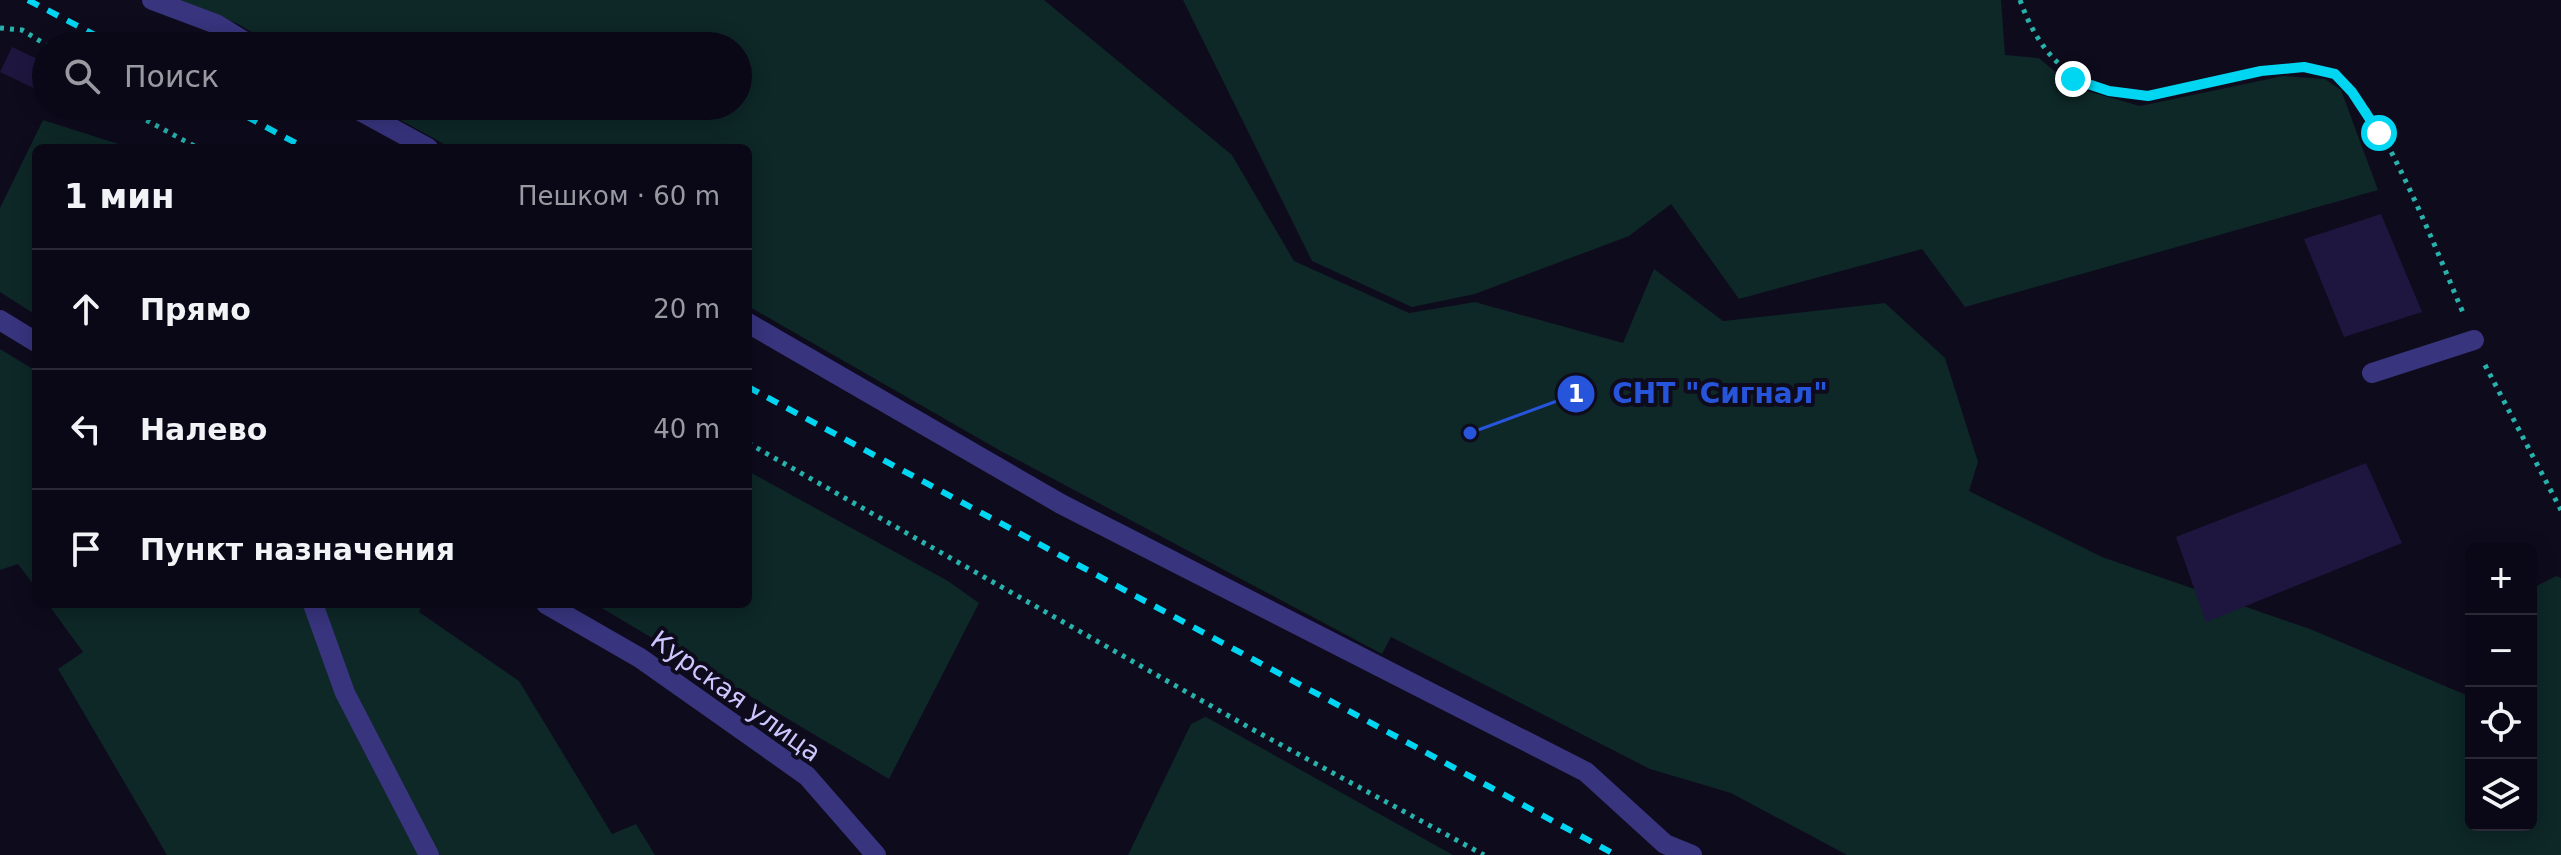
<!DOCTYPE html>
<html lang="ru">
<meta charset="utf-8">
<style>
:root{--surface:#0a0816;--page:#181623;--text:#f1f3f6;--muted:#999aa1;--line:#2a2935}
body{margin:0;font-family:"DejaVu Sans",sans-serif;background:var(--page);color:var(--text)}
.controls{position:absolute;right:24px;bottom:24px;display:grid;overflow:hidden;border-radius:12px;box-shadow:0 4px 20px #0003}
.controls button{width:72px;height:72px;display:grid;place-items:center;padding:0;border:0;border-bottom:2px solid var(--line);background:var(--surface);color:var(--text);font:40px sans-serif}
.stop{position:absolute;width:24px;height:24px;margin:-18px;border:6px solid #00d6f2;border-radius:50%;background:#fff}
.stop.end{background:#00d6f2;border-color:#fff;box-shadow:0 2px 8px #0008}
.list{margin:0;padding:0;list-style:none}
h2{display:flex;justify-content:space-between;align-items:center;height:104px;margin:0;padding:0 32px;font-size:34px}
h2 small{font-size:26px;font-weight:400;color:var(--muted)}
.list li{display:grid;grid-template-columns:52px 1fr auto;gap:24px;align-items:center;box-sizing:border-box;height:120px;padding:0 32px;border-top:2px solid var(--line)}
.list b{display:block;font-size:30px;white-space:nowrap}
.list em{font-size:26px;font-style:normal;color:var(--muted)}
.icon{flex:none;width:44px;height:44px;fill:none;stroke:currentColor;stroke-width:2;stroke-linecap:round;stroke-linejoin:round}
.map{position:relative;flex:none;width:2561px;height:855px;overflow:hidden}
.search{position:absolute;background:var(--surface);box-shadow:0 4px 20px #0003;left:32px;top:32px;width:720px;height:88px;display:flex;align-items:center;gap:20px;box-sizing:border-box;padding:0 28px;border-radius:44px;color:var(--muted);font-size:30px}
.panel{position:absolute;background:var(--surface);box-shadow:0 4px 20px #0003;left:32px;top:144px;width:720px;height:464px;border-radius:12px}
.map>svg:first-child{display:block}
</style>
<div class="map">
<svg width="2561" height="855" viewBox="0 0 2561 855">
<rect width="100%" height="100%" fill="#0e0b1d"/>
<path fill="#0e2727" d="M 176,0 L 1044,0 L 1232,155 L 1294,261 L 1409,313 L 1475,302 L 1623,343 L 1654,269 L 1723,321 L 1885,303 L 1945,358 L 1978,462 L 1969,491 L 2102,557 L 2310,629 L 2471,697 L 2471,825 L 2531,825 L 2531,589 L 2556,576 L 2561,578 L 2561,855 L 1847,855 L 1731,793 L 1650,769 L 1391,637 L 1382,654 L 999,450 L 748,306 L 748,148 L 451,148 L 375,106 L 738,106 L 738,46 L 275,46 L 238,24 Z
M 1183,0 L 2001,0 L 2005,55 L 2039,58 L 2073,87 L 2140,106 L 2283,76 L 2325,79 L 2341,90 L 2378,190 L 1965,307 L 1922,249 L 1739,299 L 1671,204 L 1629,236 L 1475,294 L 1412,307 L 1312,261 Z
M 43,120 L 131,148 L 36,148 L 36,315 L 0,292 L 0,208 Z
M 0,349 L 36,371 L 36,588 L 18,564 L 0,570 Z
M 748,471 L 948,581 L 979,603 L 889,779 L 595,604 L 748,604 Z
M 48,604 L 422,604 L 419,612 L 519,681 L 612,834 L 636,824 L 655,855 L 167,855 L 58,669 L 83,652 Z
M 1205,717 L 1206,717 L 1453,855 L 1128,855 L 1191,724 Z"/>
<path fill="#1f163f" d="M 12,47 L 46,63 L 46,94 L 0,72 Z
M 2381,214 L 2422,312 L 2344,337 L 2304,239 Z
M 2366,463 L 2402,543 L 2206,622 L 2176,537 Z"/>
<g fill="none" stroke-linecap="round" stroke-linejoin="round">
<path stroke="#28b2ac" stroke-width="5" stroke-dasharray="4 6" stroke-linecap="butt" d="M 2020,0 C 2037,49 2068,85 2121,93 C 2131,94 2142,97 2151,96 C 2195,88 2237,72 2282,69 C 2298,68 2322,66 2336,75 C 2380,103 2441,262 2464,315
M 0,28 L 22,30 L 48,46
M 120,106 L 198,148
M 2485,365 L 2561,510
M 748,443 L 1250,728 L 1484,855"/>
<path stroke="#38347e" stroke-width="20" d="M 152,0 L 216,24 L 252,46
M 351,106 L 428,148
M 0,320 L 36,342
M 748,323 L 1061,504 L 1586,772 L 1665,844 L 1692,855
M 2372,373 L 2474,340
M 313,604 L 345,693 L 429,855
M 546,604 L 640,658 L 807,776 L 876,855"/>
<path stroke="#00d6f2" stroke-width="6" stroke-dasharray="12 10" stroke-linecap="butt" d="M 28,0 L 116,46
M 227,106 L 305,148
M 748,387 L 1616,855"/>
</g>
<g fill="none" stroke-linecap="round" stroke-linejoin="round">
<path stroke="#00d6f2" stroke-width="10" d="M 2073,79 L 2109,91 L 2148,96 L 2261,71 L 2304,67 L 2335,74 L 2352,92 L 2379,133"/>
</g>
<g text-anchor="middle" stroke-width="8" stroke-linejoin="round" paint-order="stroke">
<g font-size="26" fill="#cec7ff" stroke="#0e0b1d">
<text transform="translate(736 696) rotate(36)" y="9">Курская улица</text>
</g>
</g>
<path fill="none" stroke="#2654da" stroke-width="3" d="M1470 433L1576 394"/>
<g fill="#2654da" stroke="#0e0b1d" stroke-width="3">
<circle cx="1470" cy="433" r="8"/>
<circle cx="1576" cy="394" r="20"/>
</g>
<g font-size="24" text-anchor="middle" font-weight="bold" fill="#fff">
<text x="1576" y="402">1</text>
</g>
<g font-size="28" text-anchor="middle" font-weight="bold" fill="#2654da" stroke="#0e0b1d" stroke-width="8" stroke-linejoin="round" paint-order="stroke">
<text x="1720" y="403">СНТ "Сигнал"</text>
</g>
</svg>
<div class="controls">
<button>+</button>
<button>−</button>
<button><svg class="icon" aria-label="locate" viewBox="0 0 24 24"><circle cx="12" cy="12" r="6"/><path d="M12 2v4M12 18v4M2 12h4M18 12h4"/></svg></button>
<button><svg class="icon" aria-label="layers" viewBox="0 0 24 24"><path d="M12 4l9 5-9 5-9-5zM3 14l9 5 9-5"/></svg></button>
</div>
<div class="stop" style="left:2379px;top:133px"></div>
<div class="stop end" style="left:2073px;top:79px"></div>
<div class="search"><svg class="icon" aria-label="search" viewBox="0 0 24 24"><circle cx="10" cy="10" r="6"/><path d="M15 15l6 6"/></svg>Поиск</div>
<section class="panel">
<h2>1 мин<small>Пешком · 60 m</small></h2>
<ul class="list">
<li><svg class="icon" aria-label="ahead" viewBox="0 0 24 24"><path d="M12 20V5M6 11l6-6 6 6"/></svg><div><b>Прямо</b></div><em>20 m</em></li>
<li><svg class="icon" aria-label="left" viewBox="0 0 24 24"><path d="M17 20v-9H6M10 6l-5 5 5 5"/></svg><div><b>Налево</b></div><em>40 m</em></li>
<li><svg class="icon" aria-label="arrive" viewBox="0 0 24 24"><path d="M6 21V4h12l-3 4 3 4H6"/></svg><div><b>Пункт назначения</b></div></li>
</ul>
</section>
</div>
